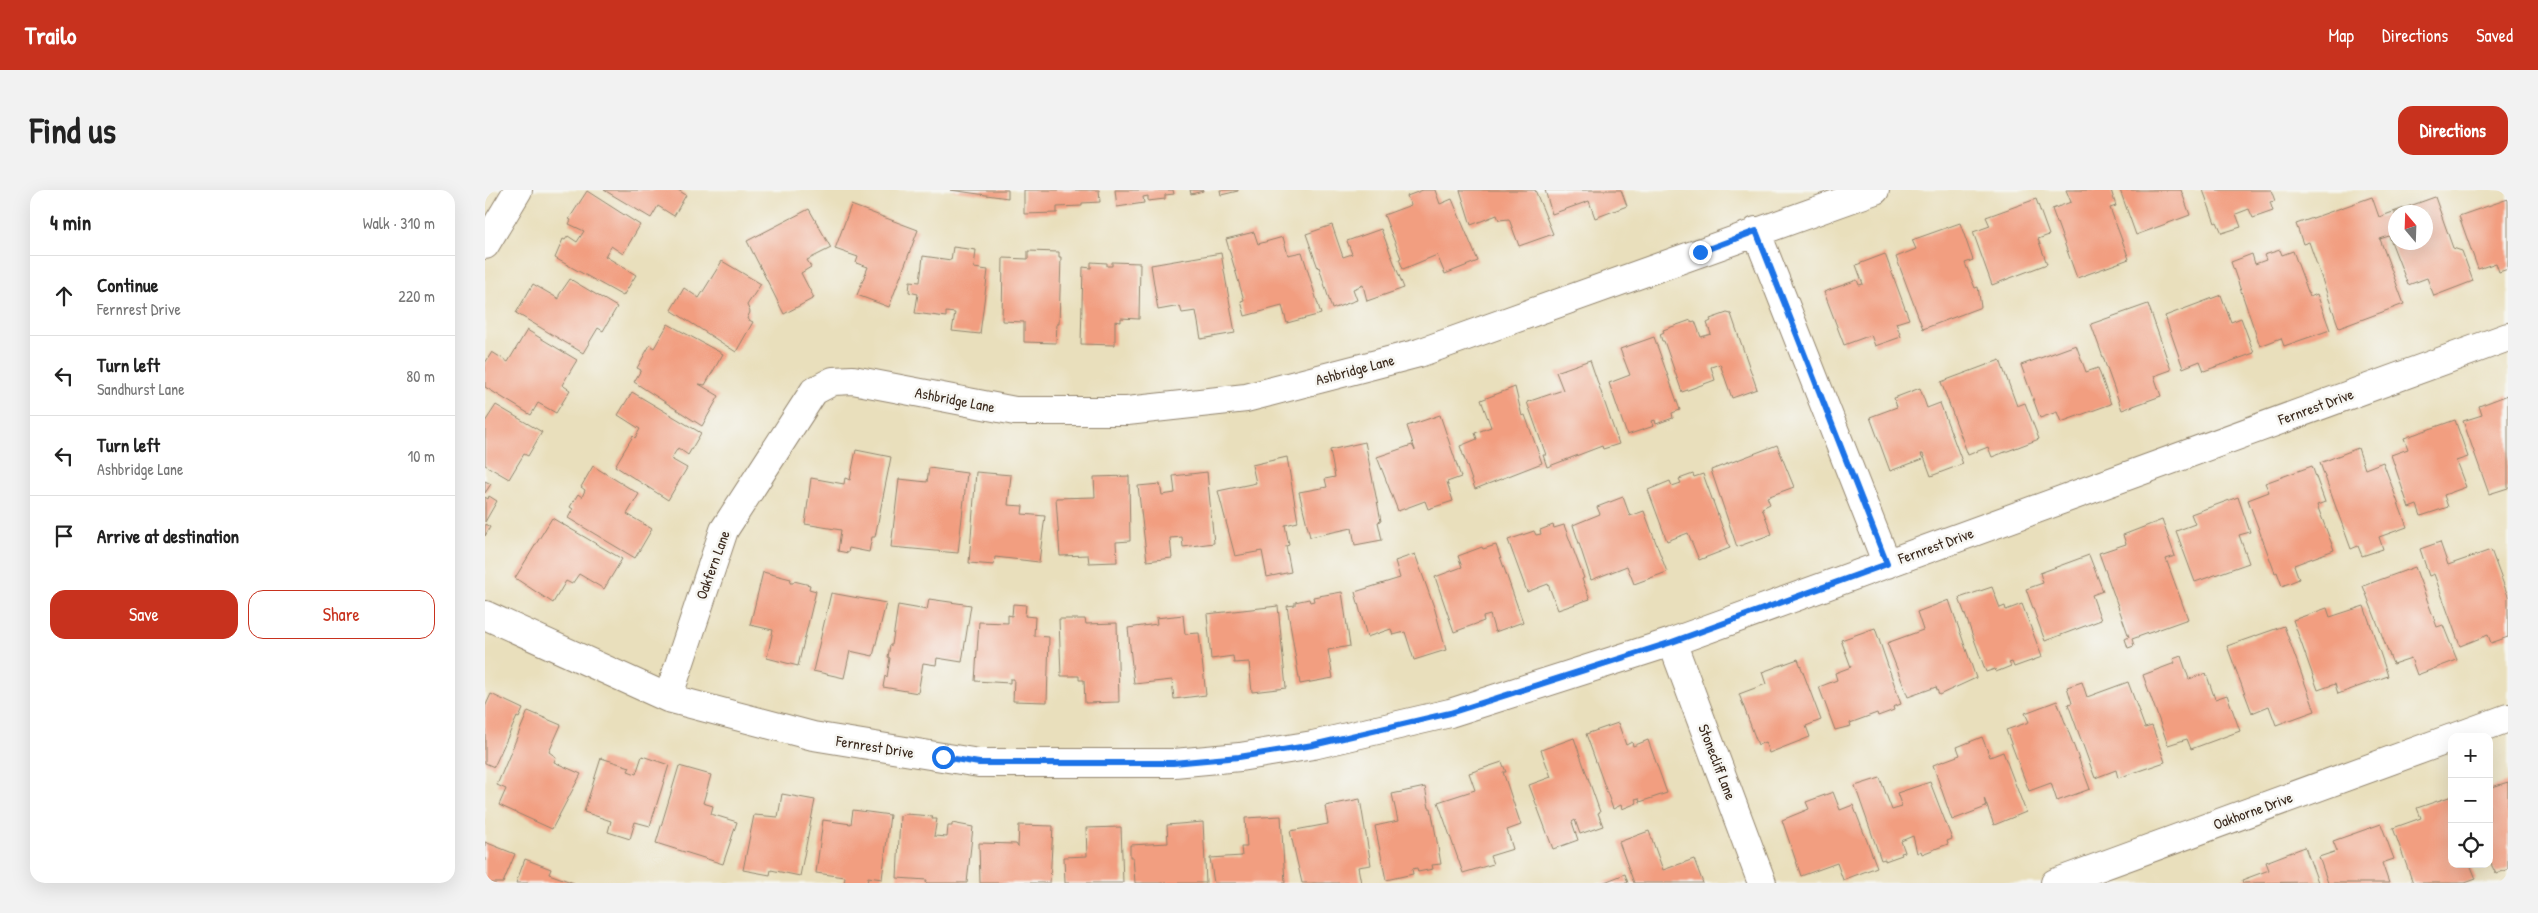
<!DOCTYPE html>
<meta charset="utf-8">
<style>
:root{--surface:#fff;--page:#f2f2f2;--text:#222;--muted:#767676;--line:#e0e0e0;--accent:#c8321e}
body{margin:0;font-family:"Patrick Hand",sans-serif;background:var(--page);color:var(--text)}
.controls{position:absolute;right:15px;bottom:15px;display:grid;overflow:hidden;border-radius:10px;box-shadow:0 5px 20px #0002}
.controls button{width:45px;height:45px;display:grid;place-items:center;padding:0;border:0;border-bottom:1px solid var(--line);background:var(--surface);color:var(--text);font:25px sans-serif}
.compass{position:absolute;left:1903px;top:15px;width:45px;height:45px;border-radius:50%;background:var(--surface);box-shadow:0 5px 20px #0002;rotate:341deg}
.stop{position:absolute;width:15px;height:15px;margin:-11px;border:4px solid #1a73e8;border-radius:50%;background:#fff}
.stop.end{background:#1a73e8;border-color:#fff;box-shadow:0 1px 5px #0008}
.list{margin:0;padding:0;list-style:none}
h2{display:flex;justify-content:space-between;align-items:center;height:65px;margin:0;padding:0 20px;font-size:21px}
h2 small{font-size:16px;font-weight:400;color:var(--muted)}
.list li{display:grid;grid-template-columns:32px 1fr auto;gap:15px;align-items:center;box-sizing:border-box;height:80px;padding:0 20px;border-top:1px solid var(--line)}
.list b{display:block;font-size:19px;white-space:nowrap}
.list p{margin:0;font-size:16px;white-space:nowrap;color:var(--muted)}
.list em{font-size:16px;font-style:normal;color:var(--muted)}
.actions{display:flex;gap:10px;padding:15px 20px}
.actions a{flex:1;padding:11px 0;border:1px solid var(--accent);border-radius:15px;text-align:center;font-size:18px;color:var(--accent)}
.actions .main{background:var(--accent);color:#fff}
.icon{flex:none;width:28px;height:28px;fill:none;stroke:currentColor;stroke-width:2;stroke-linecap:round;stroke-linejoin:round}
.map{position:relative;flex:none;width:2023px;height:693px;overflow:hidden;border-radius:15px}
header{display:flex;align-items:center;gap:30px;box-sizing:border-box;height:70px;padding:0 25px;background:var(--accent);color:#fff}
header strong{font-size:24px}
nav{display:flex;gap:28px;margin-inline-start:auto;font-size:18px}
.intro{display:flex;align-items:center;justify-content:space-between;box-sizing:border-box;height:120px;padding:0 30px}
h1{margin:0;font-size:35px}
.button{padding:12px 22px;border-radius:15px;background:var(--accent);color:#fff;font-size:18px;font-weight:700}
main{display:flex;gap:30px;padding:0 30px}
aside{flex:1;background:var(--surface);border-radius:15px;box-shadow:0 5px 20px #0002}
.map>svg:first-child{display:block}
</style>
<header>
<strong>Trailo</strong>
<nav><a>Map</a><a>Directions</a><a>Saved</a></nav>
</header>
<div class="intro"><h1>Find us</h1><a class="button">Directions</a></div>
<main>
<aside>
<h2>4 min<small>Walk · 310 m</small></h2>
<ul class="list">
<li><svg class="icon" aria-label="ahead" viewBox="0 0 24 24"><path d="M12 20V5M6 11l6-6 6 6"/></svg><div><b>Continue</b><p>Fernrest Drive</p></div><em>220 m</em></li>
<li><svg class="icon" aria-label="left" viewBox="0 0 24 24"><path d="M17 20v-9H6M10 6l-5 5 5 5"/></svg><div><b>Turn left</b><p>Sandhurst Lane</p></div><em>80 m</em></li>
<li><svg class="icon" aria-label="left" viewBox="0 0 24 24"><path d="M17 20v-9H6M10 6l-5 5 5 5"/></svg><div><b>Turn left</b><p>Ashbridge Lane</p></div><em>10 m</em></li>
<li><svg class="icon" aria-label="arrive" viewBox="0 0 24 24"><path d="M6 21V4h12l-3 4 3 4H6"/></svg><div><b>Arrive at destination</b></div></li>
</ul>
<div class="actions"><a class="main">Save</a><a>Share</a></div>
</aside>
<div class="map">
<svg width="2023" height="693" viewBox="0 0 2023 693">
<rect width="100%" height="100%" fill="#f6f6f2"/>
<filter id="ink" filterUnits="userSpaceOnUse"><feTurbulence type="fractalNoise" baseFrequency=".02" numOctaves="2"/><feDisplacementMap in="SourceGraphic" scale="10" xChannelSelector="R" yChannelSelector="G"/><feConvolveMatrix kernelMatrix="1 2 1 2 8 2 1 2 1" color-interpolation-filters="sRGB"/></filter>
<filter id="wash" filterUnits="userSpaceOnUse"><feTurbulence type="fractalNoise" baseFrequency=".0096" numOctaves="4" result="noise"/><feDisplacementMap in="SourceGraphic" scale="20" xChannelSelector="R" yChannelSelector="G"/><feGaussianBlur stdDeviation="1.12" result="paint"/><feColorMatrix in="noise" values="0 0 0 0 0 0 0 0 0 0 0 0 0 0 0 0 0 1.4 0 .05"/><feComposite in="paint" operator="in"/></filter>
<g filter="url(#wash)">
<rect width="100%" height="100%" fill="#e9dfbc"/>
<g id="blocks">
<path fill="#f29e80" fill-rule="evenodd" d="M 119,0 L 193,0 L 201,5 L 189,26 L 173,16 L 166,28 Z
M 465,0 L 523,0 L 523,8 Z
M 539,0 L 614,0 L 615,12 L 597,13 L 597,16 L 572,17 L 572,23 L 539,24 Z
M 630,0 L 688,0 L 689,4 L 680,5 L 680,9 L 663,11 L 663,6 L 658,7 L 659,13 L 632,17 Z
M 705,0 L 718,0 L 718,1 L 706,4 Z
M 735,0 L 753,0 L 753,1 L 736,5 Z
M 938,0 L 950,0 L 955,14 L 967,9 L 993,71 L 960,84 L 952,65 L 918,79 L 914,69 L 916,68 L 899,25 L 926,15 L 922,6 Z
M 975,0 L 1050,0 L 1068,44 L 1034,56 L 1024,29 L 1014,30 L 1012,25 L 986,35 Z
M 1060,0 L 1136,0 L 1142,16 L 1110,28 L 1104,11 L 1067,24 Z
M 1581,0 L 1626,0 L 1631,16 L 1625,18 L 1644,69 L 1592,88 L 1567,19 L 1586,12 Z
M 1635,0 L 1696,0 L 1705,25 L 1651,45 Z
M 1718,0 L 1786,0 L 1790,11 L 1785,12 L 1788,21 L 1768,28 L 1764,19 L 1751,24 L 1756,37 L 1737,43 L 1732,32 L 1730,33 Z
M 102,1 L 155,35 L 138,64 L 126,56 L 120,66 L 151,85 L 138,106 L 70,68 L 78,49 L 80,50 L 83,46 L 92,52 L 99,41 L 84,34 L 86,30 L 84,29 Z
M 1887,7 L 1894,27 L 1950,7 L 1968,58 L 1977,61 L 1988,91 L 1949,106 L 1942,88 L 1923,95 L 1904,46 L 1895,49 L 1919,114 L 1854,138 L 1824,52 L 1818,54 L 1811,34 ZM 1910,22 L 1940,22 L 1940,52 L 1910,52 Z
M 1551,9 L 1564,45 L 1553,49 L 1562,74 L 1507,95 L 1488,42 L 1505,36 L 1501,27 Z
M 2023,9 L 2023,79 L 2014,82 L 2011,73 L 1993,79 L 1974,26 Z
M 366,15 L 433,40 L 404,117 L 372,105 L 383,77 L 371,73 L 373,67 L 350,59 Z
M 324,19 L 346,58 L 322,70 L 326,77 L 316,83 L 329,108 L 299,124 L 262,51 Z
M 1475,33 L 1488,70 L 1480,73 L 1490,98 L 1493,97 L 1496,117 L 1438,139 L 1411,67 L 1431,59 L 1427,50 Z
M 847,35 L 858,67 L 867,64 L 862,51 L 896,39 L 919,98 L 882,111 L 878,95 L 868,99 L 872,110 L 847,119 L 834,77 L 833,78 L 821,44 Z
M 769,42 L 773,54 L 798,47 L 803,65 L 817,62 L 836,124 L 802,133 L 797,116 L 760,126 L 756,111 L 759,110 L 741,49 Z
M 468,57 L 491,60 L 489,78 L 503,80 L 495,144 L 467,141 L 470,123 L 461,122 L 461,127 L 430,123 L 433,104 L 424,102 L 425,91 L 435,92 L 438,66 L 466,70 Z
M 1795,60 L 1797,65 L 1808,61 L 1825,107 L 1832,104 L 1845,140 L 1799,156 L 1796,148 L 1775,156 L 1746,72 L 1767,64 L 1770,74 L 1781,70 L 1779,65 Z
M 543,61 L 574,62 L 574,67 L 576,67 L 574,134 L 572,134 L 571,153 L 539,152 L 539,132 L 517,131 L 518,68 L 543,69 Z
M 736,63 L 750,143 L 716,149 L 711,121 L 697,123 L 695,116 L 673,120 L 666,75 Z
M 1400,64 L 1424,129 L 1411,133 L 1416,147 L 1390,156 L 1386,145 L 1359,155 L 1339,102 L 1372,90 L 1374,95 L 1378,94 L 1371,75 Z
M 237,71 L 276,94 L 262,115 L 265,122 L 262,129 L 268,132 L 251,162 L 186,120 L 199,98 L 214,108 Z
M 606,72 L 622,73 L 622,76 L 627,76 L 627,72 L 655,73 L 654,129 L 636,128 L 636,132 L 630,131 L 630,155 L 596,154 L 598,77 L 606,78 Z
M 85,89 L 132,117 L 118,141 L 113,138 L 98,163 L 31,123 L 48,94 L 74,109 L 74,105 Z
M 1736,105 L 1746,132 L 1756,128 L 1769,163 L 1719,181 L 1715,171 L 1698,178 L 1680,126 Z
M 1663,114 L 1686,180 L 1669,186 L 1676,206 L 1637,220 L 1606,134 Z
M 1242,123 L 1246,124 L 1272,199 L 1247,208 L 1235,174 L 1226,177 L 1230,190 L 1197,202 L 1179,151 L 1177,151 L 1175,144 L 1179,142 L 1178,140 L 1206,130 L 1206,132 L 1210,131 L 1216,147 L 1226,144 L 1222,133 L 1226,131 L 1225,129 Z
M 183,134 L 238,164 L 220,195 L 214,194 L 234,206 L 217,236 L 149,192 L 156,180 L 152,178 L 165,155 L 169,158 Z
M 42,140 L 92,170 L 77,195 L 85,200 L 71,223 L 53,213 L 46,225 L 0,197 L 0,173 L 7,162 L 23,172 Z
M 1169,147 L 1195,220 L 1187,223 L 1188,228 L 1171,234 L 1170,230 L 1167,231 L 1169,236 L 1142,245 L 1124,193 L 1145,185 L 1135,159 Z
M 1591,155 L 1601,182 L 1613,178 L 1626,214 L 1576,232 L 1572,222 L 1555,228 L 1536,175 Z
M 1105,170 L 1134,254 L 1118,259 L 1117,256 L 1062,277 L 1058,265 L 1061,265 L 1042,212 L 1078,200 L 1071,182 Z
M 1515,170 L 1532,216 L 1540,213 L 1554,249 L 1507,267 L 1503,257 L 1483,265 L 1456,192 Z
M 1030,197 L 1037,226 L 1040,225 L 1057,273 L 990,299 L 975,256 L 992,249 L 990,243 L 1006,237 L 996,210 Z
M 1435,198 L 1442,218 L 1455,213 L 1478,274 L 1446,286 L 1438,264 L 1436,264 L 1438,269 L 1405,281 L 1385,227 L 1412,217 L 1409,208 Z
M 147,202 L 216,243 L 203,265 L 193,258 L 186,269 L 202,278 L 183,310 L 130,276 L 148,246 L 150,248 L 155,239 L 133,225 Z
M 2023,205 L 2023,298 L 2004,304 L 1978,231 L 1997,225 L 1994,216 Z
M 11,215 L 57,242 L 43,266 L 39,264 L 24,289 L 0,275 L 0,232 Z
M 955,225 L 976,287 L 962,292 L 968,311 L 943,319 L 940,311 L 913,321 L 892,267 L 927,255 L 930,260 L 922,236 Z
M 1970,230 L 1983,267 L 1971,271 L 1981,297 L 1959,305 L 1963,317 L 1936,326 L 1932,315 L 1924,318 L 1906,265 L 1923,259 L 1919,248 Z
M 880,252 L 896,331 L 893,332 L 897,350 L 870,355 L 867,338 L 825,347 L 814,302 L 842,297 L 840,289 L 850,287 L 845,260 Z
M 1292,255 L 1309,297 L 1282,307 L 1285,314 L 1277,318 L 1287,344 L 1252,357 L 1226,280 Z
M 1873,258 L 1880,279 L 1898,272 L 1922,337 L 1894,347 L 1898,359 L 1877,366 L 1873,356 L 1866,359 L 1835,273 Z
M 371,260 L 406,267 L 390,347 L 387,347 L 384,362 L 364,358 L 363,363 L 353,361 L 356,340 L 320,334 L 326,288 L 359,294 L 360,288 L 365,290 Z
M 802,267 L 813,332 L 800,335 L 804,355 L 801,356 L 806,382 L 782,387 L 777,361 L 750,366 L 733,301 L 771,293 L 767,275 Z
M 108,276 L 154,304 L 142,324 L 167,339 L 150,368 L 83,328 L 88,319 L 85,317 L 93,304 L 97,307 L 100,300 L 96,297 Z
M 1827,276 L 1840,312 L 1832,315 L 1849,360 L 1809,375 L 1814,389 L 1797,396 L 1792,382 L 1790,383 L 1763,310 L 1784,302 L 1780,293 Z
M 444,278 L 482,283 L 473,363 L 406,357 L 414,289 L 442,292 Z
M 491,282 L 526,285 L 523,315 L 538,316 L 537,324 L 560,326 L 554,372 L 510,367 L 509,375 L 484,373 Z
M 722,282 L 729,353 L 698,357 L 697,347 L 685,348 L 687,368 L 662,371 L 653,296 L 675,294 L 677,305 L 690,303 L 688,286 Z
M 1208,284 L 1209,287 L 1218,284 L 1245,358 L 1214,370 L 1203,343 L 1182,351 L 1163,300 L 1185,291 L 1187,296 L 1196,293 L 1194,289 Z
M 644,286 L 645,351 L 631,352 L 632,372 L 604,373 L 603,365 L 575,366 L 571,308 L 610,307 L 609,287 Z
M 0,291 L 6,294 L 0,303 Z
M 4,306 L 12,311 L 0,332 L 0,307 L 3,309 Z
M 1138,307 L 1145,326 L 1159,321 L 1182,382 L 1149,394 L 1142,376 L 1106,390 L 1088,335 L 1115,324 L 1112,317 Z
M 1753,307 L 1765,342 L 1754,345 L 1764,373 L 1710,392 L 1691,341 L 1710,334 L 1706,324 Z
M 67,328 L 137,369 L 119,399 L 94,384 L 87,394 L 81,391 L 68,413 L 30,388 Z
M 1677,330 L 1690,366 L 1681,369 L 1703,429 L 1647,449 L 1649,456 L 1643,458 L 1640,449 L 1644,447 L 1614,363 L 1641,354 L 1638,345 Z
M 0,334 L 5,337 L 0,346 Z
M 1068,335 L 1069,338 L 1079,335 L 1099,388 L 1097,389 L 1105,409 L 1073,420 L 1063,394 L 1042,402 L 1023,350 L 1049,341 L 1051,345 L 1056,344 L 1055,340 Z
M 1955,352 L 1963,375 L 2006,360 L 2023,406 L 2023,447 L 2006,453 L 2003,445 L 1975,456 L 1949,384 L 1944,386 L 1935,359 Z
M 1011,355 L 1038,432 L 1010,442 L 1005,425 L 998,427 L 999,431 L 969,442 L 950,387 L 977,377 L 973,366 L 997,357 L 998,359 Z
M 930,364 L 950,420 L 961,460 L 929,470 L 920,442 L 908,445 L 906,439 L 882,447 L 870,402 L 915,388 L 910,371 Z
M 1604,365 L 1618,401 L 1607,405 L 1616,430 L 1560,451 L 1541,399 L 1558,393 L 1555,383 Z
M 1930,377 L 1952,437 L 1958,435 L 1972,470 L 1932,485 L 1926,468 L 1908,474 L 1878,396 Z
M 278,382 L 306,389 L 305,393 L 308,393 L 309,391 L 325,395 L 324,399 L 331,401 L 313,476 L 282,468 L 288,440 L 265,435 Z
M 1507,397 L 1515,418 L 1520,416 L 1521,420 L 1537,414 L 1557,467 L 1529,477 L 1527,472 L 1524,473 L 1526,476 L 1511,482 L 1510,479 L 1501,482 L 1474,408 Z
M 857,402 L 865,456 L 843,460 L 848,488 L 815,494 L 802,416 L 810,415 L 810,412 L 824,409 L 825,412 L 829,411 L 828,407 Z
M 346,403 L 401,413 L 388,466 L 365,461 L 359,488 L 328,481 Z
M 444,409 L 486,415 L 477,472 L 452,468 L 451,475 L 438,473 L 433,503 L 398,497 L 400,486 L 402,487 L 405,468 L 403,467 L 405,455 L 407,455 L 413,415 L 442,420 Z
M 1464,410 L 1491,488 L 1454,505 L 1451,497 L 1423,507 L 1402,453 L 1438,440 L 1432,422 Z
M 528,414 L 541,415 L 540,426 L 550,427 L 549,446 L 564,447 L 562,512 L 528,511 L 529,489 L 525,489 L 525,493 L 490,491 L 494,432 L 523,433 L 523,425 L 527,426 Z
M 793,416 L 801,498 L 767,502 L 764,472 L 749,473 L 748,466 L 726,469 L 722,424 Z
M 1879,416 L 1903,486 L 1853,504 L 1850,494 L 1833,500 L 1808,430 L 1842,418 L 1845,427 Z
M 698,425 L 700,444 L 714,443 L 721,505 L 689,509 L 687,490 L 649,494 L 643,438 L 672,434 L 671,428 Z
M 574,429 L 600,429 L 601,434 L 632,433 L 634,512 L 600,513 L 599,490 L 594,490 L 594,486 L 576,486 Z
M 1799,436 L 1830,521 L 1791,535 L 1784,516 L 1767,523 L 1742,456 Z
M 1390,438 L 1416,514 L 1408,517 L 1409,520 L 1393,526 L 1392,523 L 1365,533 L 1366,536 L 1350,540 L 1334,497 L 1352,490 L 1350,483 L 1366,477 L 1356,450 Z
M 1696,466 L 1704,489 L 1721,483 L 1730,509 L 1742,505 L 1755,541 L 1706,559 L 1702,549 L 1683,555 L 1658,485 L 1690,473 L 1688,469 Z
M 1313,469 L 1336,530 L 1321,536 L 1325,547 L 1284,563 L 1280,552 L 1273,555 L 1254,504 L 1281,494 L 1277,482 Z
M 1597,492 L 1602,507 L 1643,492 L 1660,538 L 1667,536 L 1680,572 L 1633,588 L 1631,580 L 1610,588 L 1583,514 L 1587,513 L 1582,497 Z
M 6,504 L 38,519 L 34,528 L 32,527 L 9,577 L 0,573 L 0,517 Z
M 1572,511 L 1605,599 L 1572,611 L 1566,593 L 1544,601 L 1521,540 L 1544,532 L 1540,523 Z
M 43,521 L 76,535 L 64,562 L 71,567 L 69,572 L 96,584 L 67,639 L 14,615 L 21,599 L 12,595 Z
M 1133,533 L 1141,555 L 1147,552 L 1148,556 L 1163,550 L 1182,603 L 1155,612 L 1154,608 L 1150,609 L 1152,613 L 1137,619 L 1136,615 L 1128,619 L 1101,544 Z
M 1497,547 L 1505,567 L 1518,562 L 1541,622 L 1509,635 L 1499,608 L 1501,617 L 1467,630 L 1448,575 L 1475,565 L 1472,557 Z
M 1089,548 L 1115,622 L 1113,623 L 1118,636 L 1095,644 L 1090,630 L 1087,632 L 1093,650 L 1068,659 L 1044,595 L 1066,587 L 1056,560 Z
M 157,566 L 184,575 L 165,636 L 150,632 L 145,649 L 123,642 L 126,631 L 99,622 L 116,568 L 145,577 L 143,581 L 151,584 Z
M 1017,572 L 1021,582 L 1018,582 L 1036,635 L 1022,640 L 1028,659 L 1005,666 L 1008,674 L 978,683 L 953,612 L 990,600 L 984,583 Z
M 194,576 L 226,585 L 218,613 L 228,616 L 226,624 L 252,632 L 238,674 L 171,653 Z
M 1395,588 L 1407,620 L 1417,617 L 1412,603 L 1445,592 L 1467,649 L 1462,651 L 1463,654 L 1437,664 L 1436,661 L 1432,663 L 1428,646 L 1416,651 L 1420,662 L 1416,663 L 1417,665 L 1400,671 L 1400,669 L 1396,670 L 1370,596 Z
M 2023,592 L 2023,679 L 2011,684 L 2004,670 L 2004,598 Z
M 940,597 L 944,618 L 946,618 L 956,674 L 947,675 L 948,679 L 933,682 L 932,678 L 927,679 L 928,684 L 901,690 L 890,636 L 913,631 L 907,604 Z
M 1348,602 L 1355,620 L 1368,615 L 1392,677 L 1358,690 L 1352,673 L 1316,686 L 1297,630 L 1324,619 L 1321,612 Z
M 297,604 L 330,610 L 315,686 L 286,680 L 285,685 L 258,680 L 269,625 L 293,627 Z
M 1967,606 L 1967,674 L 1985,674 L 1991,689 L 1980,693 L 1928,693 L 1908,638 L 1936,628 L 1932,618 Z
M 875,609 L 886,675 L 873,677 L 876,693 L 817,693 L 805,641 L 843,634 L 840,616 Z
M 368,620 L 405,625 L 397,689 L 383,687 L 382,693 L 359,693 L 360,687 L 331,683 L 338,630 L 366,634 Z
M 420,624 L 448,626 L 447,629 L 452,629 L 449,646 L 462,647 L 463,636 L 467,636 L 467,633 L 488,637 L 482,693 L 441,693 L 442,690 L 412,688 L 415,626 Z
M 796,626 L 800,693 L 729,693 L 725,668 L 757,666 L 756,657 L 762,657 L 760,628 Z
M 718,632 L 721,693 L 650,693 L 648,667 L 645,667 L 645,655 L 683,653 L 682,635 Z
M 1896,634 L 1909,669 L 1897,673 L 1904,693 L 1843,693 L 1834,667 L 1852,661 L 1848,651 Z
M 534,635 L 568,636 L 565,693 L 495,693 L 494,653 L 531,654 L 533,657 Z
M 636,637 L 638,693 L 580,693 L 579,667 L 602,666 L 601,638 Z
M 1164,641 L 1178,680 L 1209,669 L 1218,693 L 1149,693 L 1134,652 Z
M 0,652 L 30,664 L 18,693 L 0,693 Z
M 1820,657 L 1833,692 L 1758,693 L 1757,690 L 1784,680 L 1781,672 Z
M 40,669 L 66,679 L 64,684 L 89,693 L 31,693 Z
M 1140,684 L 1143,693 L 1117,693 Z"/>
</g>
</g>
<g filter="url(#ink)">
<use href="#blocks" fill-opacity="0" stroke="#92846d" stroke-width="1"/>
<g fill="none" stroke-linecap="round" stroke-linejoin="round">
<defs>
<path id="minor" d="M 1271,41 L 1402,374
M 0,55 L 33,0
M 0,425 L 183,508 L 328,546 L 494,573 L 689,573 L 755,567 L 828,555 L 965,523 L 1187,452 L 2023,147
M 1187,452 L 1277,693
M 183,508 L 239,340 L 329,201 L 348,191 L 368,190 L 530,221 L 642,221 L 761,208 L 934,163 L 1390,0
M 1971,547 L 2023,528
M 1570,693 L 1967,548"/>
</defs>
<use href="#minor" stroke="#92846d" stroke-width="30"/>
<use href="#minor" stroke="#fff" stroke-width="28"/>
</g>
</g>
<g fill="none" stroke-linecap="round" stroke-linejoin="round" filter="url(#ink)">
<path stroke="#1a73e8" stroke-width="6" d="M 458,567 L 494,573 L 688,573 L 754,567 L 828,555 L 965,523 L 1187,452 L 1402,374 L 1271,41 L 1215,62"/>
</g>
<g text-anchor="middle" stroke-width="5" stroke-linejoin="round" paint-order="stroke">
<g font-size="15" fill="#3b2a1e" stroke="#f6f6f2">
<text transform="translate(870 180) rotate(-15)" y="5">Ashbridge Lane</text>
<text transform="translate(470 210) rotate(11)" y="5">Ashbridge Lane</text>
<text transform="translate(1831 217) rotate(-20)" y="5">Fernrest Drive</text>
<text transform="translate(1451 356) rotate(-20)" y="5">Fernrest Drive</text>
<text transform="translate(228 375) rotate(-70)" y="5">Oakfern Lane</text>
<text transform="translate(390 557) rotate(9)" y="5">Fernrest Drive</text>
<text transform="translate(1232 572) rotate(69)" y="5">Stonecliff Lane</text>
<text transform="translate(1768 621) rotate(-20)" y="5">Oakhorne Drive</text>
</g>
</g>
</svg>
<div class="controls">
<button>+</button>
<button>−</button>
<button><svg class="icon" aria-label="locate" viewBox="0 0 24 24"><circle cx="12" cy="12" r="6"/><path d="M12 2v4M12 18v4M2 12h4M18 12h4"/></svg></button>
</div>
<svg class="compass" viewBox="-18 -18 36 36"><path d="M0-13l5 13h-10z" fill="#e53935"/><path d="M0 13l5-13h-10z" fill="#767676"/></svg>
<div class="stop" style="left:458px;top:567px"></div>
<div class="stop end" style="left:1215px;top:62px"></div>
</div>
</main>
